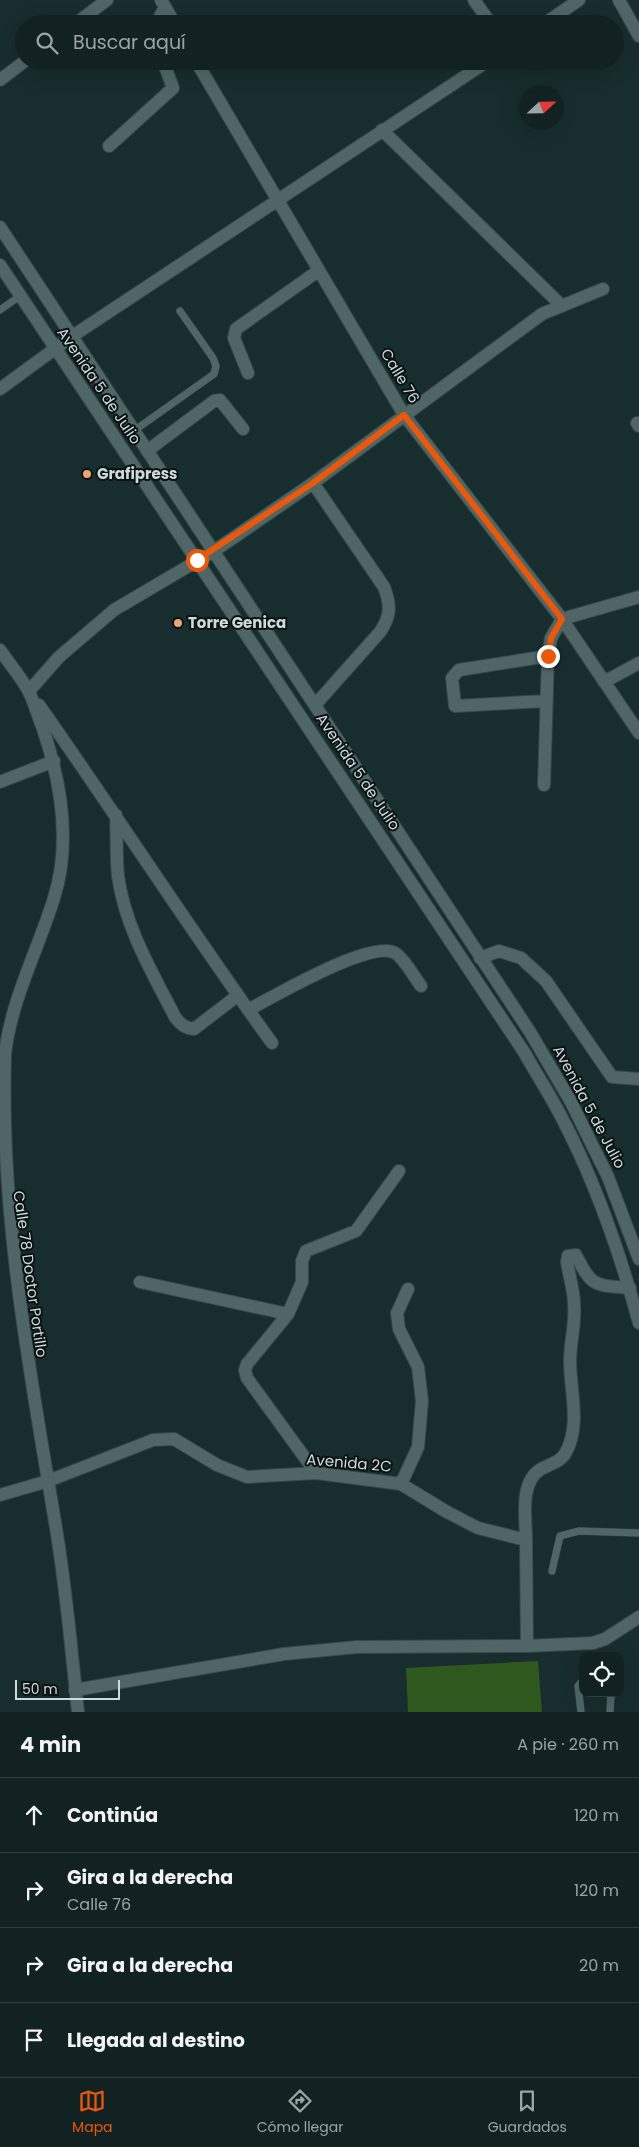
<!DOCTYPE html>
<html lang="es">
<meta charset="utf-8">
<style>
:root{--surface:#122222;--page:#1f2f2f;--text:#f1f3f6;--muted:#9ca4a5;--line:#313f40;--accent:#ea580c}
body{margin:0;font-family:Poppins,sans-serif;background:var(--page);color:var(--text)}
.controls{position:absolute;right:15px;bottom:15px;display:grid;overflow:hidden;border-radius:10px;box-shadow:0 5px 20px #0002}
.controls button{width:45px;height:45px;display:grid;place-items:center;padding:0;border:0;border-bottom:1px solid var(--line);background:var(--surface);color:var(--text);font:25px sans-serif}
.compass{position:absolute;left:519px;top:85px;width:45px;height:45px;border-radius:50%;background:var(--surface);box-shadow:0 5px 20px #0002;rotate:68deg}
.scale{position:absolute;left:15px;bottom:12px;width:105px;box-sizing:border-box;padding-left:5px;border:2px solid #cedada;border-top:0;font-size:14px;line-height:18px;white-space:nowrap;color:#cedada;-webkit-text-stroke:4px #0a1313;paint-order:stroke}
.stop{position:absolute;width:15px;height:15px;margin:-11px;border:4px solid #ea580c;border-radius:50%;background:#fff}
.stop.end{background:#ea580c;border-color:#fff;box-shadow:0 1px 5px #0008}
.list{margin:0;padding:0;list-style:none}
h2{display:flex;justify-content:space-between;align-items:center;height:65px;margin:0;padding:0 20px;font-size:21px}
h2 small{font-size:16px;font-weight:400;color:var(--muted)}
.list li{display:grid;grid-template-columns:32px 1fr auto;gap:15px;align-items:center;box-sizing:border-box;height:75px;padding:0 20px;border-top:1px solid var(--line)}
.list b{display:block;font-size:19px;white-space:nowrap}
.list p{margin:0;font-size:16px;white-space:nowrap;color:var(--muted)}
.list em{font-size:16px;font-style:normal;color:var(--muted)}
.icon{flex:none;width:28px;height:28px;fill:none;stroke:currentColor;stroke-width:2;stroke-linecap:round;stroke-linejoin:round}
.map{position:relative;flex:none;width:639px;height:1712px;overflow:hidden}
.search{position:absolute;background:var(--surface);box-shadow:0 5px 20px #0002;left:15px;right:15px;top:15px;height:55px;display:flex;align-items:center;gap:12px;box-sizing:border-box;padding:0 18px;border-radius:28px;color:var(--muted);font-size:19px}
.sheet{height:365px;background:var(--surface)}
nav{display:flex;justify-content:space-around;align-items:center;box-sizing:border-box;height:70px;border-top:1px solid var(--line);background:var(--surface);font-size:14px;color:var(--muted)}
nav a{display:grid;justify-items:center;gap:2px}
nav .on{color:var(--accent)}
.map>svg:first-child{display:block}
</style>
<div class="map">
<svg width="639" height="1712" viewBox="0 0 639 1712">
<rect width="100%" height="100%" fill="#182d2d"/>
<path fill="#2f581e" d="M 538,1661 L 542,1712 L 408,1712 L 406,1668 Z"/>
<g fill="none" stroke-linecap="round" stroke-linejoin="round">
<defs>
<path id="service" d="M 0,310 L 20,296
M 135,430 L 214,374 L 216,366 L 213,358 L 180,311
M 552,1571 L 560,1536 L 579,1531 L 639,1533
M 581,1712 L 578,1686 L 583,1680
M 610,1712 L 611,1693"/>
<path id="minor" d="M 161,0 L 175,24
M 474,0 L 491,24
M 619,0 L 639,36
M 75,24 L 107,0
M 156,24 L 165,7
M 544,24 L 579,0
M 196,61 L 404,415 L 562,619 L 639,597
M 0,80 L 25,61
M 382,130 L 562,306
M 109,146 L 173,88 L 163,61
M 248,373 L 234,338 L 236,329 L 318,271
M 0,389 L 71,337 L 488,61
M 637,423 L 639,426
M 147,451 L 214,401 L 220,400 L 243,429
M 313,483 L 384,587 C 391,605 391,616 380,632 L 315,705
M 0,650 C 9,663 20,676 28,690 C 34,701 37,714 42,726 C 61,781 72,841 54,898 C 38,950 11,1000 5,1054 C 0,1213 29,1367 55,1522 C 66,1585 71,1648 78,1712
M 604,682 L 639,663
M 29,691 L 59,657 L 114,610 L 214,551 L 313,483 L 542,314 L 603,289
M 546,701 L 455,706 L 452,678 L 459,670 L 548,656
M 39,705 C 118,817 192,933 272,1043
M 0,782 L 54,761
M 544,785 L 548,656 L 551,638 L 562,619 L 639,733
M 116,815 C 117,835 116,856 118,876 C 125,927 152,972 175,1017 C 181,1025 185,1028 194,1029 L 237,996
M 480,958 L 499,951 L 521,958 L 546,981 L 612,1077 L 639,1079
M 248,1010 C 273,997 371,939 395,953 C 403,957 415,978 421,986
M 140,1282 L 288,1314 L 247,1364 L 245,1370 L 247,1378 L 316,1473
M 288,1314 L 302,1282 L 302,1261 L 306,1251 L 356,1231 L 399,1171
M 401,1484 L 418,1447 L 422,1401 L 418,1367 L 399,1329 L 397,1313 L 408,1289
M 0,1495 L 48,1481 L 153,1440 L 174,1439 L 217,1465 L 247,1477 L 316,1473 L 401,1484 L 447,1512 L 478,1528 L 526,1540 C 526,1518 519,1482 541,1469 C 550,1464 561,1462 566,1452 C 581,1425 570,1390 570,1361 C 570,1342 576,1323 574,1304 C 574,1290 569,1276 567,1262 L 568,1256 L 576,1255 C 592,1288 595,1285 630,1288
M 526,1540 L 527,1646 L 593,1643 L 605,1639 L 639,1617
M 75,1690 L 284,1654 L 357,1647 L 527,1646"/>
<path id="secondary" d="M 0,227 L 530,1032 L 571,1102 L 608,1177 L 639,1259
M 0,265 L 524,1052 C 537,1075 552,1098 564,1122 C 597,1186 620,1253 639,1323"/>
</defs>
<use href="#service" stroke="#374848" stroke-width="8"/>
<use href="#minor" stroke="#374848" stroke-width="14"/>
<use href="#secondary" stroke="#374848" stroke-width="14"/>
<use href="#service" stroke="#506666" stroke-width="7"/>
<use href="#minor" stroke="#506666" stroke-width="12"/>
<use href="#secondary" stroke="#506666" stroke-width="12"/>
</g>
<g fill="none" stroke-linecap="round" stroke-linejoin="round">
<path stroke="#ea580c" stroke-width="6" d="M 197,560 L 313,483 L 404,415 L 562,619 L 551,638 L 548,656"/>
</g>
<g fill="#efa377" stroke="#0a1313" stroke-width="2">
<circle cx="87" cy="474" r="5"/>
<circle cx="178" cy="623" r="5"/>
</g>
<g text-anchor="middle" stroke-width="4" stroke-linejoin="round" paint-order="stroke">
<g font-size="15" fill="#cedada" stroke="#0a1313">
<text transform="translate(400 376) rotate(59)" y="5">Calle 76</text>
<text transform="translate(99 386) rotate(56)" y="5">Avenida 5 de Julio</text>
<text transform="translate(358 772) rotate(56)" y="5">Avenida 5 de Julio</text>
<text transform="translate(589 1107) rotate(62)" y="5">Avenida 5 de Julio</text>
<text transform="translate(30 1274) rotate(82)" y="5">Calle 78 Doctor Portillo</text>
<text transform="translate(349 1463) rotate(5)" y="5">Avenida 2C</text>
</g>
<g font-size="15" font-weight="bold" fill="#cedada" stroke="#0a1313" text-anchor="start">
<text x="97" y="479">Grafipress</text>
<text x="188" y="628">Torre Genica</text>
</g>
</g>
</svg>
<div class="controls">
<button><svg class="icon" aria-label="locate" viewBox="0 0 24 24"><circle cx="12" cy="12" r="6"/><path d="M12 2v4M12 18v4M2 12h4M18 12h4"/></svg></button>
</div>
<svg class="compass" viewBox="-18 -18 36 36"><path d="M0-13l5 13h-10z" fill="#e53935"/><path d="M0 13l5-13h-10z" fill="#9ca4a5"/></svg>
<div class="scale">50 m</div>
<div class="stop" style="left:197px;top:560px"></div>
<div class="stop end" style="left:548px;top:656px"></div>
<div class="search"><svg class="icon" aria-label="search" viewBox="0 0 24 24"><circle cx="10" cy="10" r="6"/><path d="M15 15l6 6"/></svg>Buscar aquí</div>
</div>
<section class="sheet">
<h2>4 min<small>A pie · 260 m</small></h2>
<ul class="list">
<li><svg class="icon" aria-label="ahead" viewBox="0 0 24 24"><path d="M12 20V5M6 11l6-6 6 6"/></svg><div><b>Continúa</b></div><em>120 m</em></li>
<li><svg class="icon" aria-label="right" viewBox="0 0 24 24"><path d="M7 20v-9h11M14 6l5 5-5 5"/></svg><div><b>Gira a la derecha</b><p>Calle 76</p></div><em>120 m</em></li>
<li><svg class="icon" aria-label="right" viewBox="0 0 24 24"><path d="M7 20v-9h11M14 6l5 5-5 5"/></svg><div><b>Gira a la derecha</b></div><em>20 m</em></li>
<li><svg class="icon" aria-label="arrive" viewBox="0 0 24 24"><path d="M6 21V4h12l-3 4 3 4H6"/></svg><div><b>Llegada al destino</b></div></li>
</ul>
</section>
<nav>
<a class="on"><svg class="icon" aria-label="map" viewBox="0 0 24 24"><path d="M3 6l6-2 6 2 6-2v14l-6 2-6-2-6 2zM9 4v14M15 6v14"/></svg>Mapa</a>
<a><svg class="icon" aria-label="directions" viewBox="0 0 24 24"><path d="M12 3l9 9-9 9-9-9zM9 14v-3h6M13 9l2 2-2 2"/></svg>Cómo llegar</a>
<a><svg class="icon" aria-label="saved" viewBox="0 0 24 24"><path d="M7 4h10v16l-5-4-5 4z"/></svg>Guardados</a>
</nav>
